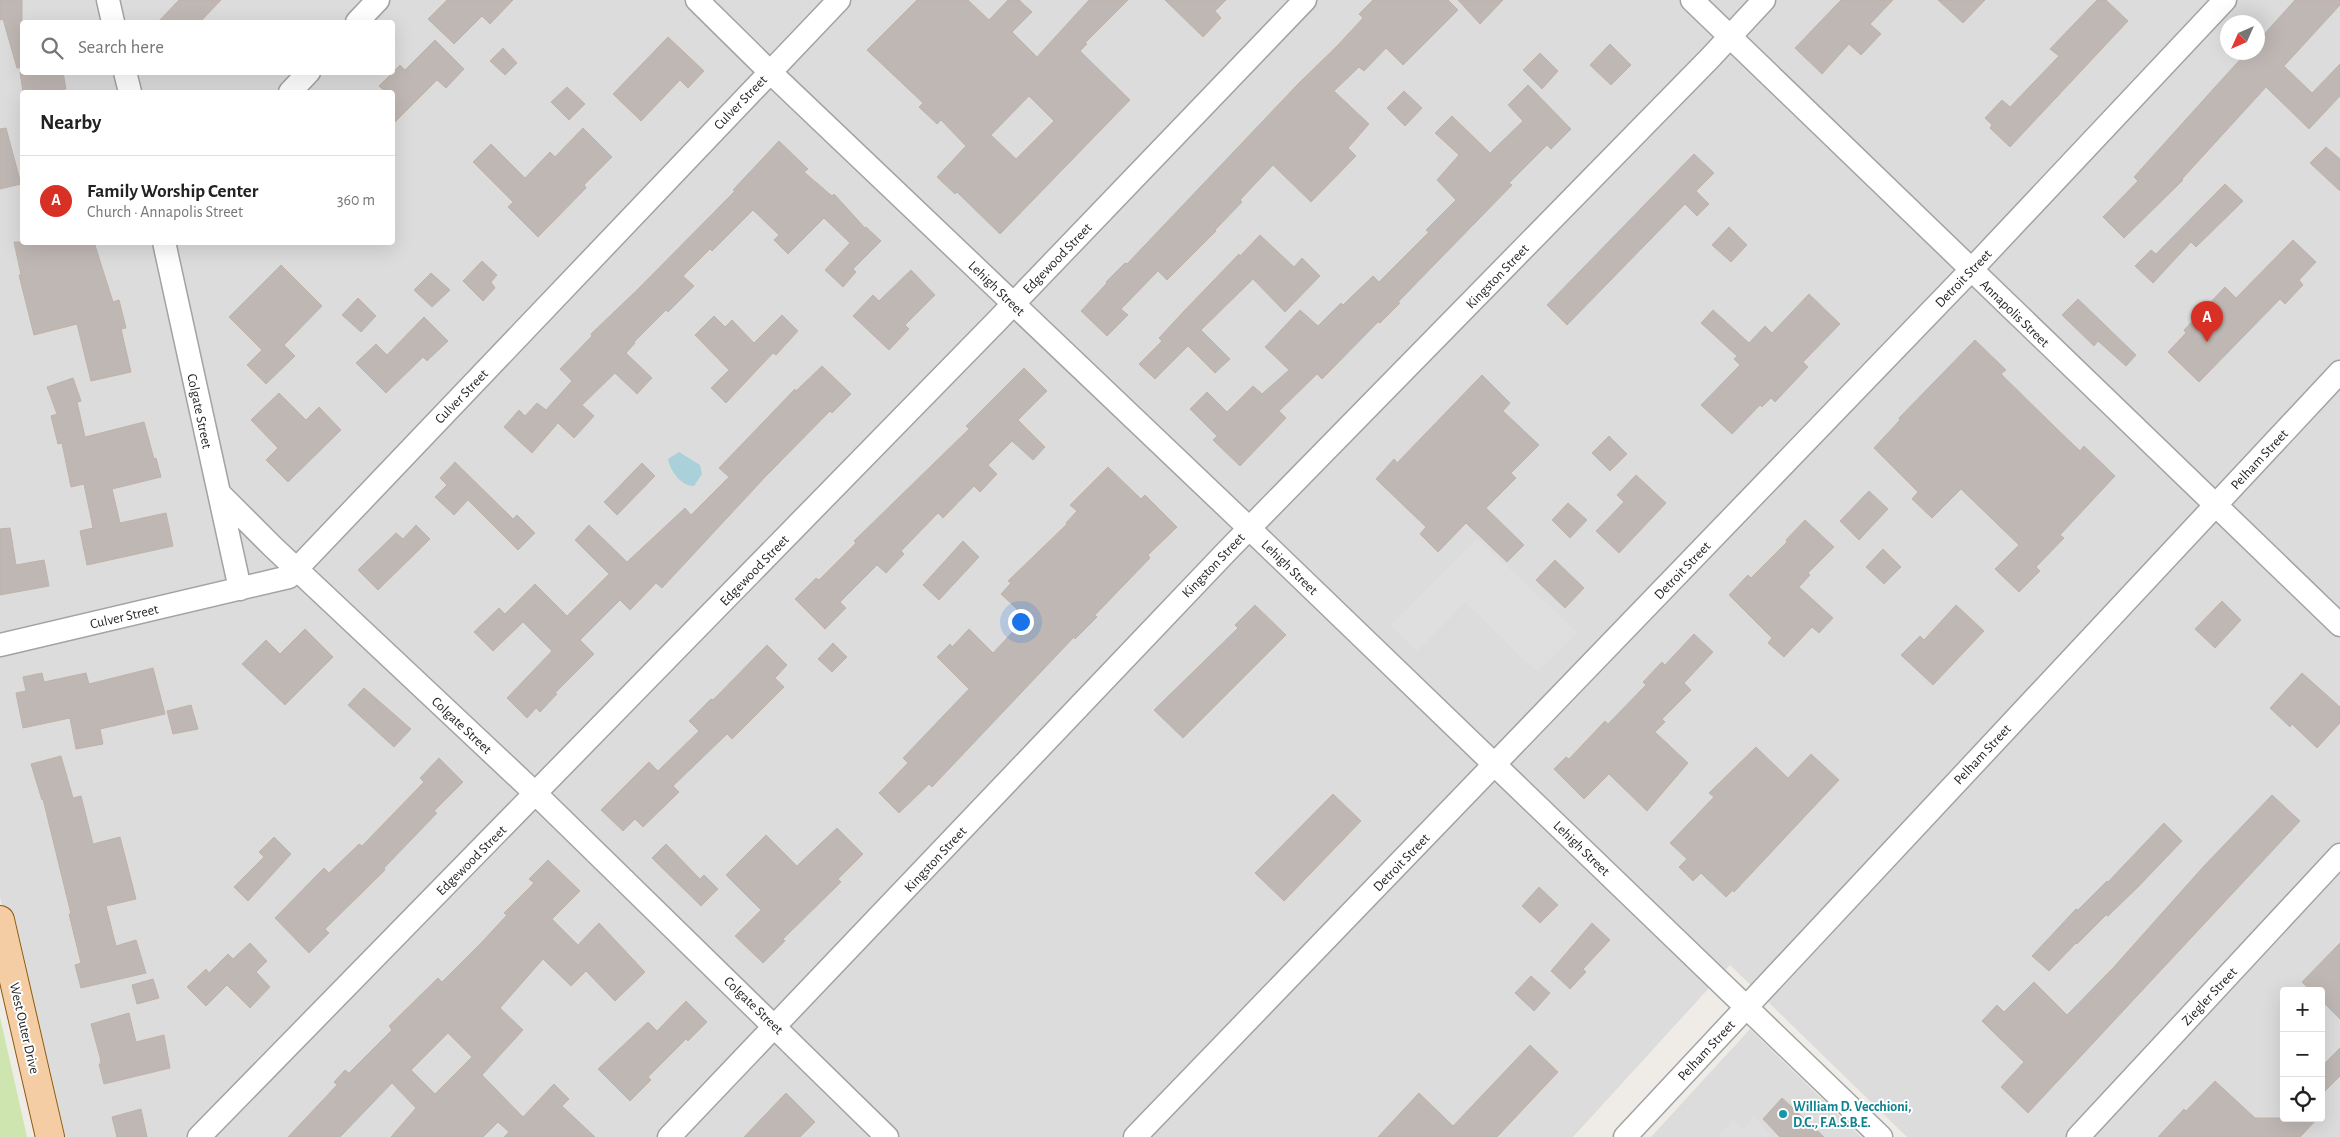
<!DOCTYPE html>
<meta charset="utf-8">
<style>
:root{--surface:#fff;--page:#f2f2f2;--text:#222;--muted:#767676;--line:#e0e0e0;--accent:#d93025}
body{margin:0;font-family:"Alegreya Sans",sans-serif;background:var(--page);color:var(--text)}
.controls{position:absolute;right:15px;bottom:15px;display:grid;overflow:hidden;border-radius:5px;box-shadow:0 5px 20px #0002}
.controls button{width:45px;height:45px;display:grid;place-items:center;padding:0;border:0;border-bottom:1px solid var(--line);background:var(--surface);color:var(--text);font:25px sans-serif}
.compass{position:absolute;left:2220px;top:15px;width:45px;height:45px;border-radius:50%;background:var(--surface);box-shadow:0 5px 20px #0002;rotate:225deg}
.you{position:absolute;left:1020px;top:621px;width:18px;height:18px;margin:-12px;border:4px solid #fff;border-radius:50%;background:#1a73e8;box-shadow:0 0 0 8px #1a73e833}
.badge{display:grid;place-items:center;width:32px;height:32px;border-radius:50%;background:var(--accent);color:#fff;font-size:16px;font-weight:700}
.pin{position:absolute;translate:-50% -41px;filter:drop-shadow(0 1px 2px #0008)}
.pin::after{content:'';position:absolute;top:26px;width:18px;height:15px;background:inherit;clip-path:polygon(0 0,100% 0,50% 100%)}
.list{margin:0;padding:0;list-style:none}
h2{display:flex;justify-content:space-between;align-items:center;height:65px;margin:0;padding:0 20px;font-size:21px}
h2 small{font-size:16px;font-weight:400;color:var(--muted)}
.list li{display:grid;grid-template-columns:32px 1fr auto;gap:15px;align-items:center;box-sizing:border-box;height:90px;padding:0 20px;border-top:1px solid var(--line)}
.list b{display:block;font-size:19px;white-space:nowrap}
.list p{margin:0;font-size:16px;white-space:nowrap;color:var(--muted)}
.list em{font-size:16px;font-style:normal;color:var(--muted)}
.icon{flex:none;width:28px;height:28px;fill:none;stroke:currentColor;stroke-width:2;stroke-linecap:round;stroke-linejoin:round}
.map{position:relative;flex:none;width:2340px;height:1137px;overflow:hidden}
.search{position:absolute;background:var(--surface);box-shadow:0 5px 20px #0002;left:20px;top:20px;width:375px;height:55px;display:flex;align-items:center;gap:12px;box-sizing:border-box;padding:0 18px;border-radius:5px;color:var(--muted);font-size:19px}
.panel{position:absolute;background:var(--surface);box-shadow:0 5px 20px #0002;left:20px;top:90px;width:375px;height:155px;border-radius:5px}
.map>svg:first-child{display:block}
</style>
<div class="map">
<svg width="2340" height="1137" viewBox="0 0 2340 1137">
<rect width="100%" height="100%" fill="#efebe6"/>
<path fill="#dddcdc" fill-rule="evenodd" d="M 0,0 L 2340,0 L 2340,1137 L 1907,1137 L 1730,965 L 1573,1137 L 52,1137 L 0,897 ZM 22,22 L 392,22 L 392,72 L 22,72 ZM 2228,22 L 2258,22 L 2258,52 L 2228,52 ZM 22,92 L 392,92 L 392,242 L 22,242 ZM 2284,991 L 2321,991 L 2321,1118 L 2284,1118 Z
M 1750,1029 L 1861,1137 L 1651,1137 Z"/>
<path fill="#cee5b0" d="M 0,1017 L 27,1137 L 0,1137 Z"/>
<path fill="#dfdfdf" d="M 1477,538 L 1577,632 L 1537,672 L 1465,602 L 1417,651 L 1391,626 Z
M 1754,1116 L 1772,1137 L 1717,1137 L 1733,1120 L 1743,1129 Z"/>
<path fill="#aad1d9" d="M 679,452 L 700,465 L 702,474 L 694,486 C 682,487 670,471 668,459 Z"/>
<path fill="#bfb7b3" stroke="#bfb2a9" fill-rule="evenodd" d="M 0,0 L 22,0 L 22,68 L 17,68 L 3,19 L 0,20 Z
M 179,0 L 221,0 L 200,22 L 158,22 Z
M 447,0 L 513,0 L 490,24 L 482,16 L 454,44 L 428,19 Z
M 917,0 L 968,0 L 989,20 L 1008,0 L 1019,0 L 1032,12 L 1012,32 L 1037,57 L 1089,0 L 1128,0 L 1085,43 L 1087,44 L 1080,51 L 1130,100 L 1000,234 L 957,192 L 955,194 L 937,177 L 966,146 L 941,120 L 937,124 L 919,107 L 923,103 L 867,50 ZM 1029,96 L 1054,121 L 1016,159 L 991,135 Z
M 1165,0 L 1226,0 L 1215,11 L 1221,18 L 1203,37 Z
M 1373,0 L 1448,0 L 1458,10 L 1403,65 L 1386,48 L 1364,71 L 1359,67 L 1334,91 L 1369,124 L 1348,148 L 1356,156 L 1311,202 L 1273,165 L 1240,200 L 1242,202 L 1215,230 L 1216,231 L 1167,280 L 1158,271 L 1121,309 L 1128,315 L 1107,336 L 1081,311 L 1107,283 L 1106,282 L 1125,263 L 1127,264 L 1298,84 L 1337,46 L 1363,18 L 1359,14 Z
M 1458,0 L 1503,0 L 1480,24 Z
M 1841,0 L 1893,0 L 1870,24 L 1881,34 L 1861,55 L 1849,44 L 1822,74 L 1795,48 Z
M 1938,0 L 1985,0 L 1963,23 Z
M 2097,0 L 2106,0 L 2128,21 L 2010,147 L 1990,128 L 1992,125 L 1985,118 L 2002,100 L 2010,107 L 2059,56 L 2050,49 Z
M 2295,0 L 2340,0 L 2340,5 L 2284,66 L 2312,93 L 2340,64 L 2340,96 L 2309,129 L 2266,87 L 2182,179 L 2183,180 L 2124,238 L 2103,217 L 2138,181 L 2134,177 L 2216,86 L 2247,52 L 2258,52 L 2258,41 Z
M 668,37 L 704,71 L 688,88 L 680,80 L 641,121 L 613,94 Z
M 435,40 L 464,69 L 446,88 L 437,80 L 392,125 L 392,92 L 386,92 L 379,86 L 400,65 L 405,70 Z
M 1610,44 L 1631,65 L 1611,85 L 1590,65 Z
M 503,48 L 517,63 L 505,75 L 490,61 Z
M 1540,53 L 1558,71 L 1542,89 L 1523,70 Z
M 20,72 L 63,72 L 66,89 L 23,92 Z
M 1528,85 L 1571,129 L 1551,149 L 1547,145 L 1509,183 L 1512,185 L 1398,302 L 1400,303 L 1380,323 L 1378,322 L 1322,379 L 1317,374 L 1279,411 L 1286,418 L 1240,466 L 1213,440 L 1217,436 L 1190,409 L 1207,392 L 1227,412 L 1253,386 L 1262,394 L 1289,370 L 1265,347 L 1300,310 L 1318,326 L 1341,303 L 1343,305 L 1373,276 L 1379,282 L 1429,232 L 1426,230 L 1456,200 L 1437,180 L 1459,155 L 1435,133 L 1452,116 L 1490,153 L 1523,121 L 1508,105 Z
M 567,87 L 585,104 L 569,120 L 551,102 Z
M 1404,91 L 1422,108 L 1405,126 L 1387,108 Z
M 6,128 L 21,184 L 0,189 L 0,129 Z
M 583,128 L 612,157 L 584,185 L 586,188 L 538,237 L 508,207 L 513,202 L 473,162 L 491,144 L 525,178 L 550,152 L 555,157 Z
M 779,141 L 808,169 L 804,172 L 832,196 L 834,194 L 865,228 L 866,227 L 881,241 L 853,269 L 856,272 L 843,287 L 825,270 L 850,243 L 824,218 L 788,254 L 774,240 L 779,235 L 753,210 L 712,251 L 710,249 L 683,276 L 694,286 L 668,312 L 666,310 L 634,342 L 635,343 L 626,353 L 652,378 L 637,394 L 615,373 L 582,405 L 594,416 L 574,438 L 558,423 L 532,453 L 504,427 L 519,410 L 525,416 L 537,403 L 546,410 L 572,381 L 560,369 L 592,336 L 591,334 L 637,290 L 735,191 L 733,190 Z
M 2326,147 L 2340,159 L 2340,191 L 2310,163 Z
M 1694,154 L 1714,173 L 1696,191 L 1709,204 L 1697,216 L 1685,204 L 1567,325 L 1547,305 Z
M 2225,184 L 2243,201 L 2196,247 L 2191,242 L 2153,283 L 2135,266 L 2151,250 L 2156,254 Z
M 1729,227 L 1747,245 L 1731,262 L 1712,245 Z
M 1260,235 L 1294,267 L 1302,258 L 1320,276 L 1285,312 L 1253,279 L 1201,330 L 1230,359 L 1215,373 L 1188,346 L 1155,379 L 1139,364 L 1162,341 L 1159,338 L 1185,310 L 1239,254 L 1240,256 Z
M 2293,240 L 2316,262 L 2299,280 L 2303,285 L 2285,304 L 2280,299 L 2199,382 L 2168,352 L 2186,333 L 2184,330 L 2225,287 L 2236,298 Z
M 14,242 L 94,242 L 113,302 L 119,300 L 126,328 L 121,329 L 131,372 L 91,381 L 77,324 L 34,335 L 19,275 L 21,275 Z
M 482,261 L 497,275 L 491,282 L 495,288 L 483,301 L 463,281 Z
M 281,265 L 322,306 L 284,345 L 295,356 L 266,384 L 247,365 L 262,350 L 229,317 Z
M 911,270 L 935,295 L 905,325 L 909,329 L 889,350 L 853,316 L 873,295 L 879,301 Z
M 431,273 L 450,290 L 432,307 L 414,290 Z
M 1809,294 L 1840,324 L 1803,362 L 1808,367 L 1775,402 L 1771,398 L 1762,407 L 1760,405 L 1732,434 L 1701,405 L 1740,365 L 1734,359 L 1737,356 L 1701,323 L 1713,310 L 1749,343 L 1765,326 L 1772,333 Z
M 358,298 L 376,316 L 361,332 L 342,315 Z
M 2078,299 L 2136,355 L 2126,366 L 2098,341 L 2094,346 L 2062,315 Z
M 782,315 L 798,331 L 776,355 L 773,353 L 726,403 L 711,388 L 729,370 L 695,335 L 714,316 L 725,327 L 732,320 L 754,343 Z
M 424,317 L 448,341 L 427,361 L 423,357 L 386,393 L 356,363 L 376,344 L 387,355 Z
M 1975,340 L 2006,370 L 2001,374 L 2057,429 L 2080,451 L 2084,446 L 2115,476 L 2060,535 L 2064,538 L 2036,567 L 2040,571 L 2019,592 L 1995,569 L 2019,545 L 1961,489 L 1932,518 L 1912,499 L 1918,492 L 1874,448 L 1900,420 L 1899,418 Z
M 822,366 L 851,394 L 832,413 L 830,411 L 766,476 L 662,588 L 656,583 L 630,610 L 620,600 L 580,640 L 594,654 L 555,693 L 557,694 L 540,712 L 536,708 L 527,718 L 507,698 L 552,651 L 523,622 L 493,651 L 474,632 L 499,608 L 505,614 L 535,584 L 567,616 L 609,574 L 575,540 L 589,525 L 627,562 L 685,508 L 691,515 L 729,477 L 719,468 L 795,389 L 796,391 Z
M 1024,368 L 1047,391 L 1018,420 L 1045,447 L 1033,460 L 1012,441 L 988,465 L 997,474 L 980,492 L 974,486 L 943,518 L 938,513 L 901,551 L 904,554 L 886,573 L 877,565 L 840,602 L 846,608 L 825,629 L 795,599 L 816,578 L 819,580 L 856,543 L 854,541 L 969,429 L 966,426 Z
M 1482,375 L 1510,403 L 1503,411 L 1539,445 L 1511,473 L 1516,478 L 1486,508 L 1524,545 L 1507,562 L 1466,523 L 1438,552 L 1420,534 L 1426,527 L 1376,479 L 1394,459 L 1397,463 Z
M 73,378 L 81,401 L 77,402 L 85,437 L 144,422 L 154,459 L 156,458 L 161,477 L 112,489 L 120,523 L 166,513 L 173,546 L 87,565 L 80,531 L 93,528 L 84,484 L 71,487 L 62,443 L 58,444 L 51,416 L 57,414 L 47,387 Z
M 279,393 L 306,420 L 319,407 L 341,430 L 288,482 L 266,460 L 278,448 L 251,420 Z
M 1609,436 L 1627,454 L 1610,471 L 1592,453 Z
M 455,462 L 513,519 L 517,515 L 535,533 L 518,550 L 468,500 L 454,515 L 435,497 L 447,485 L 440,478 Z
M 642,463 L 655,476 L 617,515 L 604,502 Z
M 1108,467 L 1141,499 L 1145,495 L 1177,527 L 1148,555 L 1150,558 L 1095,615 L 1097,617 L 1075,639 L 1074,637 L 932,787 L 929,784 L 899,813 L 879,793 L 908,763 L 903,758 L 969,689 L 937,657 L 950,644 L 952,647 L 969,629 L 993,653 L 1020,624 L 1011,615 L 1017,609 L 1001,594 L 1011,583 L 1008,581 L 1067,524 L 1066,523 L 1077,511 L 1070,505 Z
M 1636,475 L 1666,503 L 1619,553 L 1596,531 L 1624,502 L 1617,495 Z
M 1869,491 L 1888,509 L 1859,540 L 1840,521 Z
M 1568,503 L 1587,520 L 1570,538 L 1552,520 Z
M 1805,520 L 1834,547 L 1808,573 L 1810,575 L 1799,587 L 1833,618 L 1819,633 L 1812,627 L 1784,657 L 1768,643 L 1772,638 L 1729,595 L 1748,575 L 1751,578 L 1787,542 L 1786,540 Z
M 416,525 L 430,539 L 378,590 L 358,570 L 396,533 L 403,539 Z
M 10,528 L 16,565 L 44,560 L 49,586 L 0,595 L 0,529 Z
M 963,541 L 979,557 L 939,600 L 923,585 Z
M 1883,549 L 1901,567 L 1884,584 L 1866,567 Z
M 1555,560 L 1584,588 L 1565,608 L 1536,580 Z
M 2222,601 L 2241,620 L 2215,648 L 2195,629 Z
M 1255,605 L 1286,635 L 1183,738 L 1154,710 L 1238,628 L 1235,625 Z
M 1956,605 L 1984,631 L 1933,685 L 1901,655 L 1920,636 L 1924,640 Z
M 305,629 L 333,657 L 285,705 L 242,664 L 266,640 L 280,654 Z
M 1694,634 L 1713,652 L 1684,683 L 1691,690 L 1662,719 L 1665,722 L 1655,732 L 1688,763 L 1647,811 L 1609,774 L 1584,799 L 1554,769 L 1566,757 L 1569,759 L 1605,721 L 1608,724 L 1646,685 L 1643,682 L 1662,662 L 1665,665 Z
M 833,643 L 847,657 L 832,672 L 818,659 Z
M 767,645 L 787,665 L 775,678 L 784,687 L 732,739 L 727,734 L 673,786 L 679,792 L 643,827 L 635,819 L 623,831 L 601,810 L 649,762 L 658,771 L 699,731 L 689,721 L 711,699 L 713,700 Z
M 153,668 L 165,714 L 100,729 L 103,744 L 76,749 L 70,718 L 23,728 L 16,693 L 26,691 L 23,677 L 42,673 L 44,682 L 86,673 L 89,684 Z
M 2302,673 L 2340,707 L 2340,723 L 2317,748 L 2292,724 L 2290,727 L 2270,708 Z
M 364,688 L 411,729 L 394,747 L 348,705 Z
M 191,705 L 198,729 L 173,734 L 167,711 Z
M 1756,747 L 1788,778 L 1811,754 L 1839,780 L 1734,892 L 1733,890 L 1726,897 L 1701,873 L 1693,881 L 1679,867 L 1687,859 L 1670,843 L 1714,797 L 1709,793 Z
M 61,756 L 73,798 L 81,796 L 93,844 L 120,837 L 136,899 L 106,906 L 116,946 L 136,940 L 146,973 L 81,988 L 75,965 L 81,963 L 69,914 L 71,914 L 43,799 L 42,800 L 31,764 Z
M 439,758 L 463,782 L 434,811 L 437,813 L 384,868 L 385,870 L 325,929 L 329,933 L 309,953 L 275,918 L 324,868 L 329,873 L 359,844 L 362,846 L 424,782 L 420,778 Z
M 1333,794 L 1361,821 L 1284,901 L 1255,873 Z
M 2272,795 L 2300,821 L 2028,1113 L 2001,1087 L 2024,1062 L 1982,1021 L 1997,1005 L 2004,1012 L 2034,982 L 2067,1015 L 2113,968 L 2204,866 Z
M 2164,823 L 2182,841 L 2138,887 L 2108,916 L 2106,915 L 2077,944 L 2076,943 L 2049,971 L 2032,956 L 2076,909 L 2078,910 L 2107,881 L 2108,882 Z
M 837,828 L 863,854 L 838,879 L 841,882 L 783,939 L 785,941 L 763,963 L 735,936 L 761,910 L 726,875 L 766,835 L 797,866 Z
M 274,837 L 291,854 L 248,901 L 234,887 L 264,857 L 259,852 Z
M 666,844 L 700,879 L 704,875 L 718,889 L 701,906 L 652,858 Z
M 548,860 L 580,891 L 552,919 L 578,945 L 599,923 L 645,972 L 615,1001 L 586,971 L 571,986 L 543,959 L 500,1008 L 523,1030 L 482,1075 L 523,1117 L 554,1084 L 569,1099 L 562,1106 L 595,1137 L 504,1137 L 509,1132 L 498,1122 L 483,1137 L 391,1137 L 416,1108 L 392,1083 L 340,1137 L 288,1137 L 337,1085 L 334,1082 L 345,1070 L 349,1073 L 392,1030 L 389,1026 L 438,978 L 442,982 L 482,942 L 507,915 L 504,913 L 534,883 L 529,879 ZM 448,1033 L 472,1057 L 435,1094 L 411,1070 Z
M 1539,887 L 1558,905 L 1540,923 L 1522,906 Z
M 1592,923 L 1610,940 L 1583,969 L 1586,972 L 1570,989 L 1551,971 Z
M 250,943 L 267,961 L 256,972 L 270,987 L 250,1008 L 227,985 L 206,1006 L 187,987 L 206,969 L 209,973 L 228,954 L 233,959 Z
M 2340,943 L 2340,1019 L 2321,1000 L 2321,991 L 2311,991 L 2302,982 Z
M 1531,976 L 1550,993 L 1534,1011 L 1515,993 Z
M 153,979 L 159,998 L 137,1004 L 132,985 Z
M 686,1001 L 707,1022 L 688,1041 L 686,1039 L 648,1077 L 651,1080 L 630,1101 L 598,1069 L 648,1022 L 657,1031 Z
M 129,1013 L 136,1042 L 164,1035 L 170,1068 L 104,1084 L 99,1064 L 101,1064 L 100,1057 L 91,1024 Z
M 1530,1045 L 1558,1072 L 1497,1137 L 1378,1137 L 1419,1093 L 1453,1126 Z
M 2340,1048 L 2340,1076 L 2321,1095 L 2321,1067 Z
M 2215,1081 L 2255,1118 L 2318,1118 L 2300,1137 L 2158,1137 L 2184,1109 L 2186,1111 Z
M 786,1093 L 815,1122 L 800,1137 L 744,1137 Z
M 1782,1098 L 1793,1108 L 1824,1137 L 1780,1137 L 1763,1119 Z
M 141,1109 L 147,1137 L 117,1137 L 112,1117 Z"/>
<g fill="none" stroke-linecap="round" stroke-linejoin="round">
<defs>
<path id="minor" d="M 108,0 L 113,22
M 697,0 L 769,71 L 1249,528 L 1881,1137
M 1692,0 L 2340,625
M 357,22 L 378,0
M 125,72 L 130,92
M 290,92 L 309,72
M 164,242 L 219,493 L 273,547 L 536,794 L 887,1137
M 219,493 L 240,589
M 0,645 L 289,577 L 839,0
M 199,1137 L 995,323 L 1305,0
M 669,1137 L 1228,550 L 1710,58 L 1764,0
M 1135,1137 L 1971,270 L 2225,0
M 1625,1137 L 2340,372
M 2078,1137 L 2340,855"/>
<path id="major" d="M 0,920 L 50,1137"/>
</defs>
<use href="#minor" stroke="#a3a3a3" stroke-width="25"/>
<use href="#major" stroke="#8e5a0c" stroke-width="30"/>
<use href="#minor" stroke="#fff" stroke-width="22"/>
<use href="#major" stroke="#f5cda5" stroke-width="28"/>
</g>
<circle fill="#0f9aa8" stroke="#fff" stroke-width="2" cx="1783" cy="1114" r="5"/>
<g text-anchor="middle" stroke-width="4" stroke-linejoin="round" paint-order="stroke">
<g font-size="14" fill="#1f1f1f" stroke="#fff">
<text transform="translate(740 102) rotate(-46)" y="5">Culver Street</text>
<text transform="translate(1057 258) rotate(-46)" y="5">Edgewood Street</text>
<text transform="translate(1497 276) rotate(-46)" y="5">Kingston Street</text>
<text transform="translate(1963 278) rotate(-46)" y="5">Detroit Street</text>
<text transform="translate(997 288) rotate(44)" y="5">Lehigh Street</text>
<text transform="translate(2015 313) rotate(44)" y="5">Annapolis Street</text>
<text transform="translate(461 396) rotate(-46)" y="5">Culver Street</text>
<text transform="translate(200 411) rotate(78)" y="5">Colgate Street</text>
<text transform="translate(2259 459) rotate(-47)" y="5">Pelham Street</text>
<text transform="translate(1213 565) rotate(-46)" y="5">Kingston Street</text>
<text transform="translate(1290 567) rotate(44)" y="5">Lehigh Street</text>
<text transform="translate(754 570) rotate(-46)" y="5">Edgewood Street</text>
<text transform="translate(1682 570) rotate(-46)" y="5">Detroit Street</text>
<text transform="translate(124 616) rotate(-13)" y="5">Culver Street</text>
<text transform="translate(462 725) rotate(43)" y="5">Colgate Street</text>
<text transform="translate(1982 754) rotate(-47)" y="5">Pelham Street</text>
<text transform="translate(1582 848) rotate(44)" y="5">Lehigh Street</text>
<text transform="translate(935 859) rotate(-47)" y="5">Kingston Street</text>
<text transform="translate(471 860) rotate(-45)" y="5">Edgewood Street</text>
<text transform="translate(1401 862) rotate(-46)" y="5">Detroit Street</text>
<text transform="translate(2209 996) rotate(-47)" y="5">Ziegler Street</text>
<text transform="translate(754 1005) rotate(44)" y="5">Colgate Street</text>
<text transform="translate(25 1028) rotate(77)" y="5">West Outer Drive</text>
<text transform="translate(1706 1050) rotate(-47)" y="5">Pelham Street</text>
</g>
<g font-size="14" font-weight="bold" fill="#0d838f" stroke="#fff" text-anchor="start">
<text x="1793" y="1111">William D. Vecchioni,<tspan x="1793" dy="16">D.C., F.A.S.B.E.</tspan></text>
</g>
</g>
</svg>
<div class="controls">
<button>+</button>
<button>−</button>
<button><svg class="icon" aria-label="locate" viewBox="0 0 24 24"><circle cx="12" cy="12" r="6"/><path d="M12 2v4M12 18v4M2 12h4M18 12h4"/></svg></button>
</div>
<svg class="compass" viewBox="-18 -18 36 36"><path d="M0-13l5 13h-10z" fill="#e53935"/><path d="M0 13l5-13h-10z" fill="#767676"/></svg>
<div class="you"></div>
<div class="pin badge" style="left:2207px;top:342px">A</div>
<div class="search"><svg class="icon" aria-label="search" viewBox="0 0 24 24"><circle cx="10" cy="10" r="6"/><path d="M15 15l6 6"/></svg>Search here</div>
<section class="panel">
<h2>Nearby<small></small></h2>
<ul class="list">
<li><span class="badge">A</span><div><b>Family Worship Center</b><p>Church · Annapolis Street</p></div><em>360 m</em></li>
</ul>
</section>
</div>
